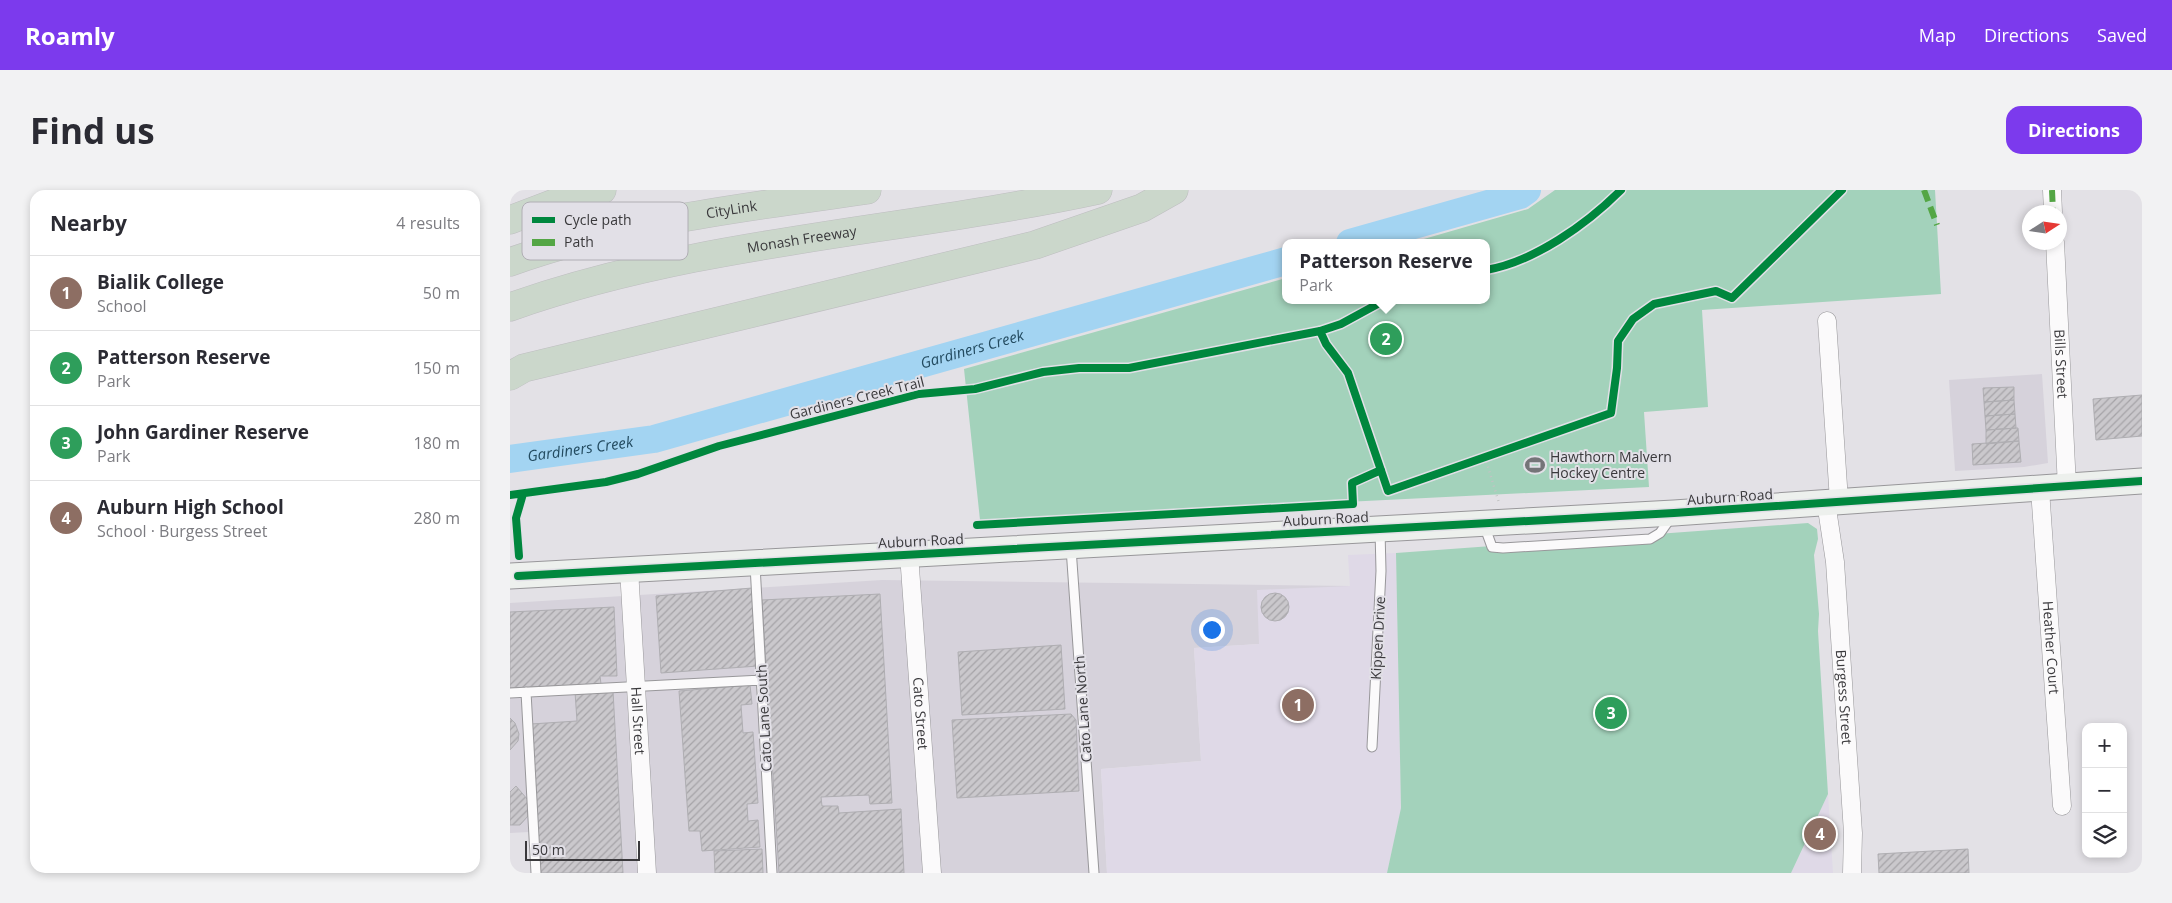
<!DOCTYPE html>
<meta charset="utf-8">
<style>
:root{--surface:#fff;--page:#f2f2f3;--text:#2b2b33;--muted:#7c7c81;--line:#e1e1e2;--accent:#7c3aed}
body{margin:0;font-family:"Open Sans",sans-serif;background:var(--page);color:var(--text)}
.controls{position:absolute;right:15px;bottom:15px;display:grid;overflow:hidden;border-radius:10px;box-shadow:0 2px 8px #0003}
.controls button{width:45px;height:45px;display:grid;place-items:center;padding:0;border:0;border-bottom:1px solid var(--line);background:var(--surface);color:var(--text);font:25px sans-serif}
.compass{position:absolute;left:1512px;top:15px;width:45px;height:45px;border-radius:50%;background:var(--surface);box-shadow:0 2px 8px #0003;rotate:78deg}
.scale{position:absolute;left:15px;bottom:12px;width:115px;box-sizing:border-box;padding-left:5px;border:2px solid #3a393c;border-top:0;font-size:14px;line-height:18px;white-space:nowrap;color:#3a393c;-webkit-text-stroke:4px #e2e0e7;paint-order:stroke}
.you{position:absolute;left:701px;top:439px;width:18px;height:18px;margin:-12px;border:4px solid #fff;border-radius:50%;background:#1a73e8;box-shadow:0 0 0 8px #1a73e833}
.badge{display:grid;place-items:center;width:32px;height:32px;border-radius:50%;background:var(--accent);color:#fff;font-size:16px;font-weight:700}
.pin{position:absolute;translate:-50% -50%;border:2px solid #fff;box-shadow:0 1px 5px #0006}
.popup{position:absolute;left:772px;top:49px;width:208px;height:65px;box-sizing:border-box;display:grid;place-content:center;border-radius:10px;background:var(--surface);filter:drop-shadow(0 1px 4px #0005);font-size:16px;white-space:nowrap;color:var(--muted)}
.popup b{font-size:19px;color:var(--text)}
.popup::after{content:'';position:absolute;left:50%;top:100%;margin-left:-10px;border:10px solid transparent;border-top-color:var(--surface)}
.list{margin:0;padding:0;list-style:none}
h2{display:flex;justify-content:space-between;align-items:center;height:65px;margin:0;padding:0 20px;font-size:21px}
h2 small{font-size:16px;font-weight:400;color:var(--muted)}
.list li{display:grid;grid-template-columns:32px 1fr auto;gap:15px;align-items:center;box-sizing:border-box;height:75px;padding:0 20px;border-top:1px solid var(--line)}
.list b{display:block;font-size:19px;white-space:nowrap}
.list p{margin:0;font-size:16px;white-space:nowrap;color:var(--muted)}
.list em{font-size:16px;font-style:normal;color:var(--muted)}
.icon{flex:none;width:28px;height:28px;fill:none;stroke:currentColor;stroke-width:2;stroke-linecap:round;stroke-linejoin:round}
.map{position:relative;flex:none;width:1632px;height:683px;overflow:hidden;border-radius:15px}
header{display:flex;align-items:center;gap:30px;box-sizing:border-box;height:70px;padding:0 25px;background:var(--accent);color:#fff}
header strong{font-size:24px}
nav{display:flex;gap:28px;margin-inline-start:auto;font-size:18px}
.intro{display:flex;align-items:center;justify-content:space-between;box-sizing:border-box;height:120px;padding:0 30px}
h1{margin:0;font-size:35px}
.button{padding:12px 22px;border-radius:15px;background:var(--accent);color:#fff;font-size:18px;font-weight:700}
main{display:flex;gap:30px;padding:0 30px}
aside{flex:1;background:var(--surface);border-radius:15px;box-shadow:0 2px 8px #0003}
.map>svg:first-child{display:block}
</style>
<header>
<strong>Roamly</strong>
<nav><a>Map</a><a>Directions</a><a>Saved</a></nav>
</header>
<div class="intro"><h1>Find us</h1><a class="button">Directions</a></div>
<main>
<aside>
<h2>Nearby<small>4 results</small></h2>
<ul class="list">
<li><span class="badge" style="background:#8d6e63">1</span><div><b>Bialik College</b><p>School</p></div><em>50 m</em></li>
<li><span class="badge" style="background:#2e9e5b">2</span><div><b>Patterson Reserve</b><p>Park</p></div><em>150 m</em></li>
<li><span class="badge" style="background:#2e9e5b">3</span><div><b>John Gardiner Reserve</b><p>Park</p></div><em>180 m</em></li>
<li><span class="badge" style="background:#8d6e63">4</span><div><b>Auburn High School</b><p>School · Burgess Street</p></div><em>280 m</em></li>
</ul>
</aside>
<div class="map">
<svg width="1632" height="683" viewBox="0 0 1632 683">
<defs>
<pattern id="building-hatch" width="6" height="6" patternUnits="userSpaceOnUse" patternTransform="scale(1.25)"><rect width="6" height="6" fill="#cac8cc"/><path d="M-1 1l2-2M0 6l6-6M5 7l2-2" fill="none" stroke="#a5a3a7"/></pattern>
</defs>
<rect width="100%" height="100%" fill="#e3e1e6"/>
<path fill="#d6d2db" d="M 1532,184 L 1538,273 L 1514,277 L 1445,281 L 1439,190 Z
M 372,390 L 840,396 L 749,454 L 684,458 L 691,571 L 591,579 L 597,683 L 21,683 L 19,642 L 0,643 L 0,413 Z"/>
<path fill="#dfd9e7" d="M 886,363 L 891,619 L 877,683 L 597,683 L 591,579 L 691,571 L 684,458 L 749,454 L 747,400 L 840,396 L 838,365 Z
M 1318,604 L 1323,683 L 1281,683 Z"/>
<path fill="#a3d2bb" d="M 1045,0 L 1425,0 L 1431,104 L 1192,120 L 1198,217 L 1134,222 L 1139,297 L 470,330 L 454,179 L 776,88 L 776,110 L 976,110 L 976,53 L 900,53 L 1018,19 Z
M 1298,333 L 1307,339 L 1308,349 L 1304,365 L 1309,424 L 1308,441 L 1318,604 L 1281,683 L 877,683 L 891,618 L 886,363 Z"/>
<g fill="none" stroke-linecap="round" stroke-linejoin="round">
<g stroke="#a3d4f2" stroke-width="28">
<path d="M 840,53 L 1010,5 L 1017,0"/>
<path id="s1" d="M 0,269 L 144,249 L 776,71"/>
</g>
</g>
<path fill="url(#building-hatch)" stroke="#afaeb2" d="M 1504,197 L 1504,210 L 1474,212 L 1473,198 Z
M 1632,205 L 1632,246 L 1586,250 L 1583,209 Z
M 1504,210 L 1505,224 L 1475,226 L 1474,212 Z
M 1505,224 L 1506,238 L 1476,240 L 1475,226 Z
M 1508,238 L 1509,251 L 1476,254 L 1476,240 Z
M 1509,251 L 1511,272 L 1463,275 L 1462,254 Z
M 242,398 L 248,476 L 151,483 L 146,406 Z
M751 417a14 14 0 1 1 28 0a14 14 0 1 1-28 0Z
M 370,404 L 382,613 L 360,614 L 359,605 L 311,607 L 312,616 L 328,616 L 329,623 L 391,619 L 394,683 L 269,683 L 252,410 Z
M 104,417 L 107,486 L 90,486 L 91,494 L 0,498 L 0,422 Z
M 551,455 L 555,519 L 452,525 L 448,462 Z
M 240,495 L 242,514 L 231,515 L 233,543 L 243,542 L 248,613 L 237,614 L 238,631 L 248,630 L 250,657 L 192,661 L 190,641 L 179,641 L 169,501 Z
M 103,501 L 113,683 L 29,683 L 21,534 L 67,531 L 65,502 Z
M 561,524 L 566,530 L 569,601 L 447,608 L 442,530 Z
M 0,528 L 5,533 L 9,544 L 8,551 L 0,560 Z
M 6,596 L 18,610 L 18,626 L 10,635 L 0,635 L 0,602 Z
M 252,659 L 253,683 L 205,683 L 204,661 Z
M 1458,659 L 1459,683 L 1369,683 L 1368,664 Z"/>
<g fill="none" stroke-linecap="round" stroke-linejoin="round">
<defs>
<path id="service" d="M 974,335 L 982,357 L 993,358 L 1140,349 L 1150,343 L 1162,326
M 561,358 L 584,683
M 245,375 L 262,683
M 16,502 L 26,683
M 0,503 L 252,490
M 862,557 L 871,381 L 870,340"/>
<g id="minor">
<path d="M 1542,0 L 1543,22"/>
<path id="s2" d="M 1545,52 L 1557,297"/>
<path d="M 1317,131 L 1329,311"/>
<path id="s3" d="M 1530,299 L 1552,616"/>
<path id="s4" d="M 1316,312 L 1325,372 L 1343,643 L 1342,683"/>
<path id="s5" d="M 399,364 L 422,683"/>
<path id="s6" d="M 119,379 L 137,683"/>
</g>
<path id="secondary" d="M 0,386 L 1164,323 L 1632,291"/>
<g id="motorway">
<path d="M 0,30 L 50,11 L 92,0"/>
<path id="s7" d="M 0,72 C 115,31 237,17 357,0"/>
<path id="s8" d="M 0,117 C 190,50 393,42 588,0"/>
<path d="M 0,186 L 14,178 L 525,55 L 632,18 L 664,0"/>
</g>
</defs>
<use href="#service" stroke="#98979a" stroke-width="11"/>
<use href="#minor" stroke="#98979a" stroke-width="19"/>
<use href="#secondary" stroke="#98979a" stroke-width="27"/>
<use href="#motorway" stroke="#bebec0" stroke-width="29"/>
<path stroke="#c3c3c4" stroke-width="2.5" stroke-dasharray="1 4" stroke-linecap="butt" d="M 975,267 L 989,313"/>
<use href="#service" stroke="#fbfafb" stroke-width="9"/>
<use href="#minor" stroke="#fbfafb" stroke-width="18"/>
<use href="#secondary" stroke="#edf0ed" stroke-width="25"/>
<use href="#motorway" stroke="#cbd7cb" stroke-width="28"/>
<path stroke="#54a645" stroke-width="6" stroke-dasharray="12 6" stroke-linecap="butt" d="M 1414,0 L 1427,35
M 1542,0 L 1543,22"/>
<defs>
<path id="cycleway" d="M 976,80 C 1024,72 1077,34 1111,0
M 810,141 L 816,154 L 838,183 L 878,301 L 1101,223 L 1107,178 L 1108,151 L 1123,129 L 1144,114 L 1206,101 L 1222,108 L 1332,0
M 0,305 L 96,292 L 128,284 L 209,256 L 409,204 L 465,199 L 533,182 L 569,178 L 619,178 L 810,141 L 831,134 L 875,110
M 467,335 L 843,314 L 842,293 L 871,280
M 9,366 L 6,328 L 13,304
M 8,386 L 1164,323 L 1632,291"/>
</defs>
<use href="#cycleway" stroke="#e2e0e7" stroke-width="11"/>
<use href="#cycleway" stroke="#00873e" stroke-width="8"/>
</g>
<defs>
<symbol id="stadium-bare" viewBox="-9 -9 18 18"><path d="M0-5a6.5 5 0 1 0 0 10a6.5 5 0 1 0 0-10ZM-3.5-1.8h7v3.6h-7Z" fill="#757478" stroke="#e2e0e7" stroke-width="2.5" paint-order="stroke"/></symbol>
</defs>
<g fill-rule="evenodd">
<use href="#stadium-bare" x="1011" y="261" width="28" height="28"/>
</g>
<g text-anchor="middle" stroke-width="4" stroke-linejoin="round" paint-order="stroke">
<g font-size="14" fill="#3a393c" stroke="#e2e0e7">
<text dy="5" stroke="none"><textPath href="#s7" startOffset="228">CityLink</textPath></text>
<text dy="5" stroke="none"><textPath href="#s8" startOffset="300">Monash Freeway</textPath></text>
<text dy="5" stroke="none"><textPath href="#s2" startOffset="122">Bills Street</textPath></text>
<text transform="translate(347 208) rotate(-14)" y="5">Gardiners Creek Trail</text>
<text transform="translate(1220 307) rotate(-4)" y="5">Auburn Road</text>
<text transform="translate(816 329) rotate(-3)" y="5">Auburn Road</text>
<text transform="translate(411 351) rotate(-3)" y="5">Auburn Road</text>
<text transform="translate(868 448) rotate(-87)" y="5">Kippen Drive</text>
<text dy="5" stroke="none"><textPath href="#s3" startOffset="159">Heather Court</textPath></text>
<text dy="5" stroke="none"><textPath href="#s4" startOffset="196">Burgess Street</textPath></text>
<text transform="translate(573 519) rotate(-94)" y="5">Cato Lane North</text>
<text dy="5" stroke="none"><textPath href="#s5" startOffset="160">Cato Street</textPath></text>
<text transform="translate(254 528) rotate(-93)" y="5">Cato Lane South</text>
<text dy="5" stroke="none"><textPath href="#s6" startOffset="152">Hall Street</textPath></text>
</g>
<g font-size="14" fill="#3a393c" stroke="#e2e0e7" text-anchor="start">
<text x="1040" y="272">Hawthorn Malvern<tspan x="1040" dy="16">Hockey Centre</tspan></text>
</g>
<g font-size="15" font-style="italic" fill="#234b60" stroke="#e2e0e7">
<text dy="5" stroke="none"><textPath href="#s1" startOffset="476">Gardiners Creek</textPath></text>
<text dy="5" stroke="none"><textPath href="#s1" startOffset="71">Gardiners Creek</textPath></text>
</g>
</g>
<rect x="12" y="12" width="166" height="58" rx="8" fill="#e2e0e7" stroke="#b0aeb4" stroke-width="1"/>
<rect x="22" y="27" width="23" height="6" fill="#00873e"/>
<rect x="22" y="49" width="23" height="7" fill="#54a645"/>
<g font-size="14" fill="#3a393c">
<text x="54" y="35">Cycle path</text>
<text x="54" y="57">Path</text>
</g>
</svg>
<div class="controls">
<button>+</button>
<button>−</button>
<button><svg class="icon" aria-label="layers" viewBox="0 0 24 24"><path d="M12 4l9 5-9 5-9-5zM3 14l9 5 9-5"/></svg></button>
</div>
<svg class="compass" viewBox="-18 -18 36 36"><path d="M0-13l5 13h-10z" fill="#e53935"/><path d="M0 13l5-13h-10z" fill="#7c7c81"/></svg>
<div class="scale">50 m</div>
<div class="you"></div>
<div class="pin badge" style="left:788px;top:515px;background:#8d6e63">1</div>
<div class="pin badge" style="left:876px;top:149px;background:#2e9e5b">2</div>
<div class="popup"><b>Patterson Reserve</b>Park</div>
<div class="pin badge" style="left:1101px;top:523px;background:#2e9e5b">3</div>
<div class="pin badge" style="left:1310px;top:644px;background:#8d6e63">4</div>
</div>
</main>
